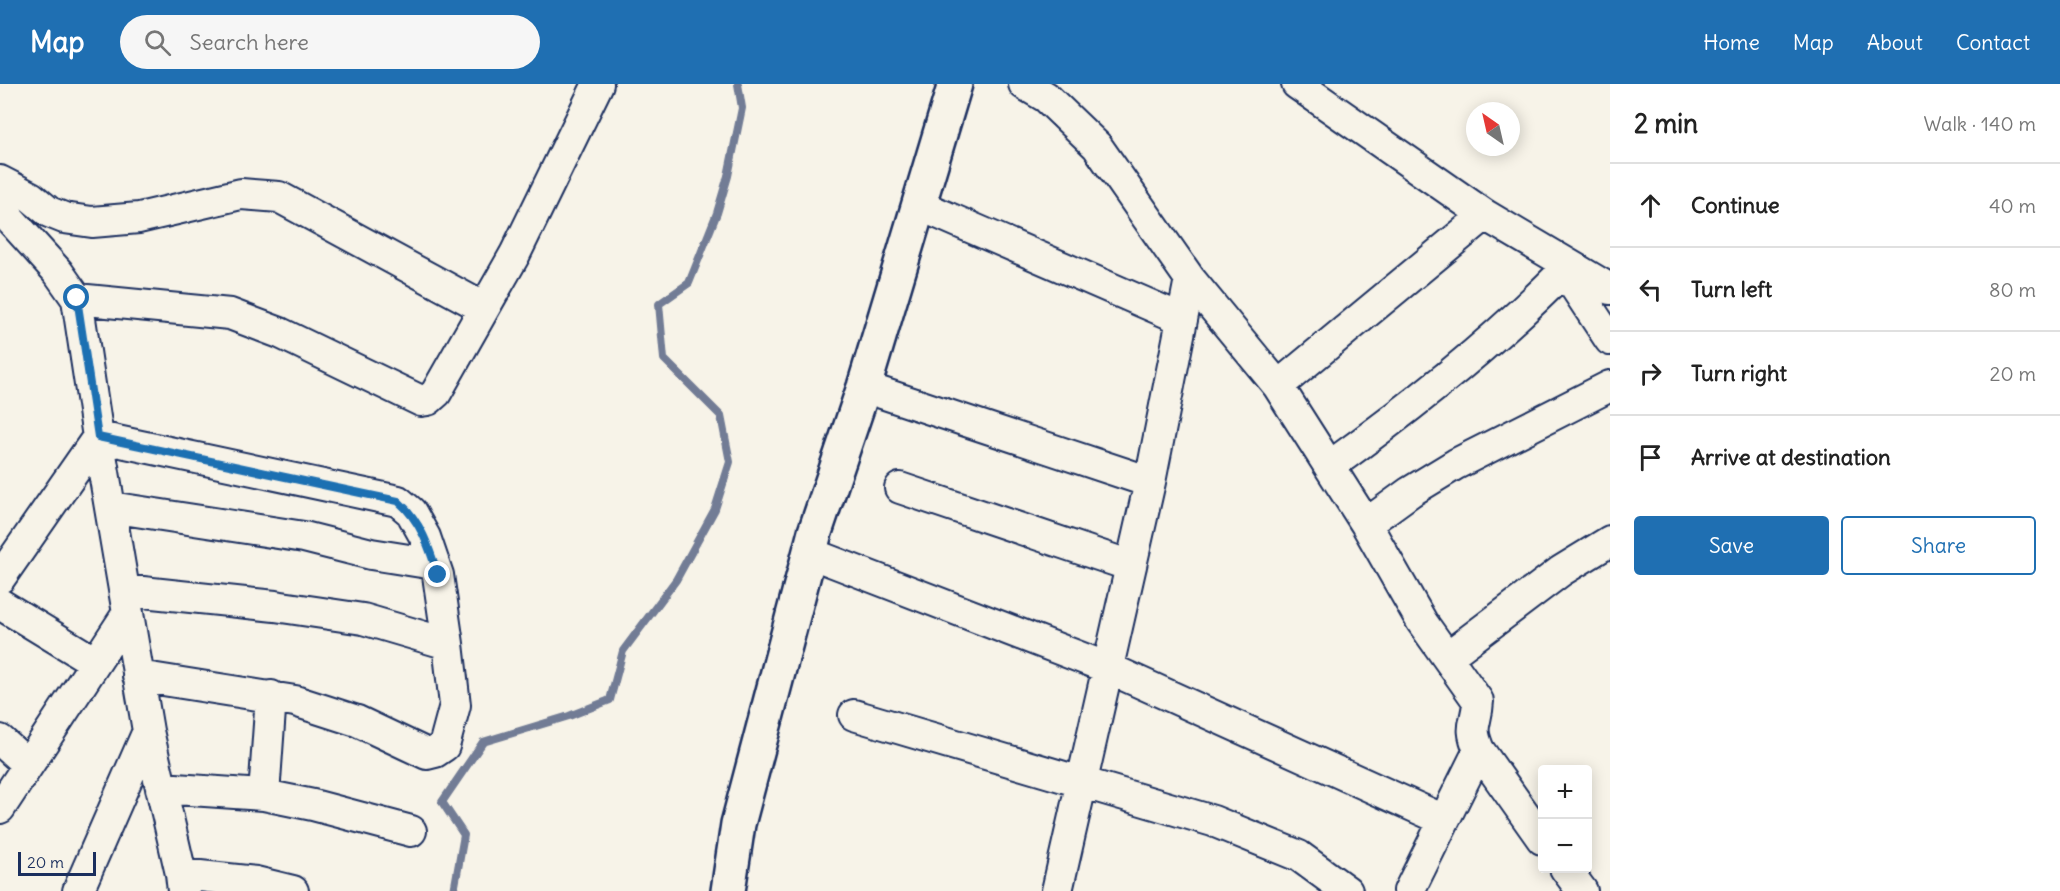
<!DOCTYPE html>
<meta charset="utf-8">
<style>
:root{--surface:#fff;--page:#f6f6f6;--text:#222;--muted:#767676;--line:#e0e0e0;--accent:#1f6fb2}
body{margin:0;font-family:Delius,sans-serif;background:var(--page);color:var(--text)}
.controls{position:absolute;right:18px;bottom:18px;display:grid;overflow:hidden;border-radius:6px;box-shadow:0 3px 15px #0003}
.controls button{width:54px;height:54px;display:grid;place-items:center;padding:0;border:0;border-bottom:2px solid var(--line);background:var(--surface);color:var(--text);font:30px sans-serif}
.compass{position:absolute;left:1466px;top:18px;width:54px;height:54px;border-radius:50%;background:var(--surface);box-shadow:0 3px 15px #0003;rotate:326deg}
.scale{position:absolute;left:18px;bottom:15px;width:78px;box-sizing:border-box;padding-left:6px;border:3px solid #1b2f5e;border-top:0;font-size:16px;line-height:21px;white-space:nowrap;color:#1b2f5e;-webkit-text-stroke:4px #f7f3e8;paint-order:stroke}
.stop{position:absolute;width:18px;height:18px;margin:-14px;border:4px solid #1f6fb2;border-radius:50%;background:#fff}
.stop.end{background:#1f6fb2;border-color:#fff;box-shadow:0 2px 6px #0008}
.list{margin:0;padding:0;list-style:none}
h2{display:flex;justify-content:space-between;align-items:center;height:78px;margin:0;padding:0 24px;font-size:26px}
h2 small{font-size:20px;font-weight:400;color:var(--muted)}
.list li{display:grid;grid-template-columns:39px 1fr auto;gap:18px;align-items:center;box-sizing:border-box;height:84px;padding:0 24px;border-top:2px solid var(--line)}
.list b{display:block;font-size:22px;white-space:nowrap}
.list em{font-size:20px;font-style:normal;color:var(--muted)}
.actions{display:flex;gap:12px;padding:18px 24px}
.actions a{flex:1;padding:14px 0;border:2px solid var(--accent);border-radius:6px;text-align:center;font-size:21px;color:var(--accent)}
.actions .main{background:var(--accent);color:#fff}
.icon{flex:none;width:33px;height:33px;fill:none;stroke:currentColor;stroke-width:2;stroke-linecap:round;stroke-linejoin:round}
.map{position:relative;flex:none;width:1610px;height:807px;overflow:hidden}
header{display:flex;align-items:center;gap:36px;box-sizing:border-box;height:84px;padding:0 30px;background:var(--accent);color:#fff}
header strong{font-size:28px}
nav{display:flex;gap:33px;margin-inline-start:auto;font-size:21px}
.search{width:420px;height:54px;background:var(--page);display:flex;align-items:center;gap:15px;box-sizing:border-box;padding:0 21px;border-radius:33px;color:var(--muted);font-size:22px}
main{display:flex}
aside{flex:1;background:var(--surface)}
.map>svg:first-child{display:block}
</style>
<header>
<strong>Map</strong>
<div class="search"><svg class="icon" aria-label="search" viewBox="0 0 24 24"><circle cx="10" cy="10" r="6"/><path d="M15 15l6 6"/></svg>Search here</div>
<nav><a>Home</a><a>Map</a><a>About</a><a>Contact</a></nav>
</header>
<main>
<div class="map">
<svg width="1610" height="807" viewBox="0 0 1610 807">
<rect width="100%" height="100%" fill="#f7f3e8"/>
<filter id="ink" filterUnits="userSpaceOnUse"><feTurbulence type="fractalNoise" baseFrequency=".0167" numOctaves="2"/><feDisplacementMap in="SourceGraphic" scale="12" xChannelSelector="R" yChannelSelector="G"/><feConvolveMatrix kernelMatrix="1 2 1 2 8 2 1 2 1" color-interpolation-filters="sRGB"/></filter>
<g filter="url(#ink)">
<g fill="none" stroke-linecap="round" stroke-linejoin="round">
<path stroke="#727c95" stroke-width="8" d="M 454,807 L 464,751 L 442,718 L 483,658 L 569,632 L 610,616 L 623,567 L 676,496 L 715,425 L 730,378 L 721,332 L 664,275 L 659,220 L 689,199 L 717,129 L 728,92 L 742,24 L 738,0"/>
<defs>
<path id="street" d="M 1024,0 L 1046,13 L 1097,62 L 1190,195 L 1278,302 L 1366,440 L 1422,538 L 1478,617 C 1477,641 1468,640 1479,666 L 1542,755
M 1297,0 L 1485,131 L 1610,205
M 0,97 L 31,113 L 49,128 L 64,134 L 92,138 L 139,134 L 241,110 L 279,113 L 484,224
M 919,121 L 1182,235
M 0,124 L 58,188 L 77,215 L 98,353 L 148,647 L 181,790 L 183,807
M 1558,177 L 1610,256
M 77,215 L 230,230 L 280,249 L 421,317 L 428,316 L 436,309 L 515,170 L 598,0
M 1278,302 L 1485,131
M 864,303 L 1150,398
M 1330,382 C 1412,323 1493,259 1564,187
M 900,404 L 1131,482
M 110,423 L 304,453 L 371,470 L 434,480
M 1366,440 L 1410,408 L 1456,380 L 1610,302
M 810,469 L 1108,584 L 1444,736
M 0,494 L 98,353 L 398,417 L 411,428 L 425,453 L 438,491 L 448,560 L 455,621 L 444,662 L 435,668 L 427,670 L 357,637 L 295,617 L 138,592
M 124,506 L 275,522 L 363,535 L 448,560
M 0,520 L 95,578
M 1447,573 L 1561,487 L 1610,457
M 854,631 L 1213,737 L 1299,772 L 1347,807
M 0,656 L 28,681
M 161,704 L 264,711 L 313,721 L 411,747
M 264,711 L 271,612
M 0,724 L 128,529
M 1565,784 L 1582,807
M 181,790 L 256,798 L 293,807
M 78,807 L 148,647
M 1057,807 L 1150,398 L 1190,195
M 1409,807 L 1479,666"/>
<path id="secondary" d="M 728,807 L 738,740 L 815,448 L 864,303 L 955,0"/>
</defs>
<use href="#street" stroke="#1b2f5e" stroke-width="34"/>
<use href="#secondary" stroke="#1b2f5e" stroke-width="38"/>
<use href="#street" stroke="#f7f3e8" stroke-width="30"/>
<use href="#secondary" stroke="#f7f3e8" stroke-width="33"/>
</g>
</g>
<g fill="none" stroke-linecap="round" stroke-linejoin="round" filter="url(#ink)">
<path stroke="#1f6fb2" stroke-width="8" d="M 77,214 L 98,353 L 398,417 C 421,437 429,463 438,491"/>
</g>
</svg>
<div class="controls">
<button>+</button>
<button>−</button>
</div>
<svg class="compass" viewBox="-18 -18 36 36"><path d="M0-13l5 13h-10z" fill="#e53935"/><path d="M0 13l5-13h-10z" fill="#767676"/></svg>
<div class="scale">20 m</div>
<div class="stop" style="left:77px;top:214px"></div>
<div class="stop end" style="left:438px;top:491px"></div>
</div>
<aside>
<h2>2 min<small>Walk · 140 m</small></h2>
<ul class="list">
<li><svg class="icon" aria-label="ahead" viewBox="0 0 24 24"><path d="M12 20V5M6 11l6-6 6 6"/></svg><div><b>Continue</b></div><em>40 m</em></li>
<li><svg class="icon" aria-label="left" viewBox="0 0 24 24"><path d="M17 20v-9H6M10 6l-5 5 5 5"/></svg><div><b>Turn left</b></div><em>80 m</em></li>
<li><svg class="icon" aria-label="right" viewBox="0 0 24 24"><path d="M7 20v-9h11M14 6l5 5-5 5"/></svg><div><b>Turn right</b></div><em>20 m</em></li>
<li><svg class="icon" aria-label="arrive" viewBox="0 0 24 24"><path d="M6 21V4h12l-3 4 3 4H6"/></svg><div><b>Arrive at destination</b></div></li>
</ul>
<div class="actions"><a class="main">Save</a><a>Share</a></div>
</aside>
</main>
